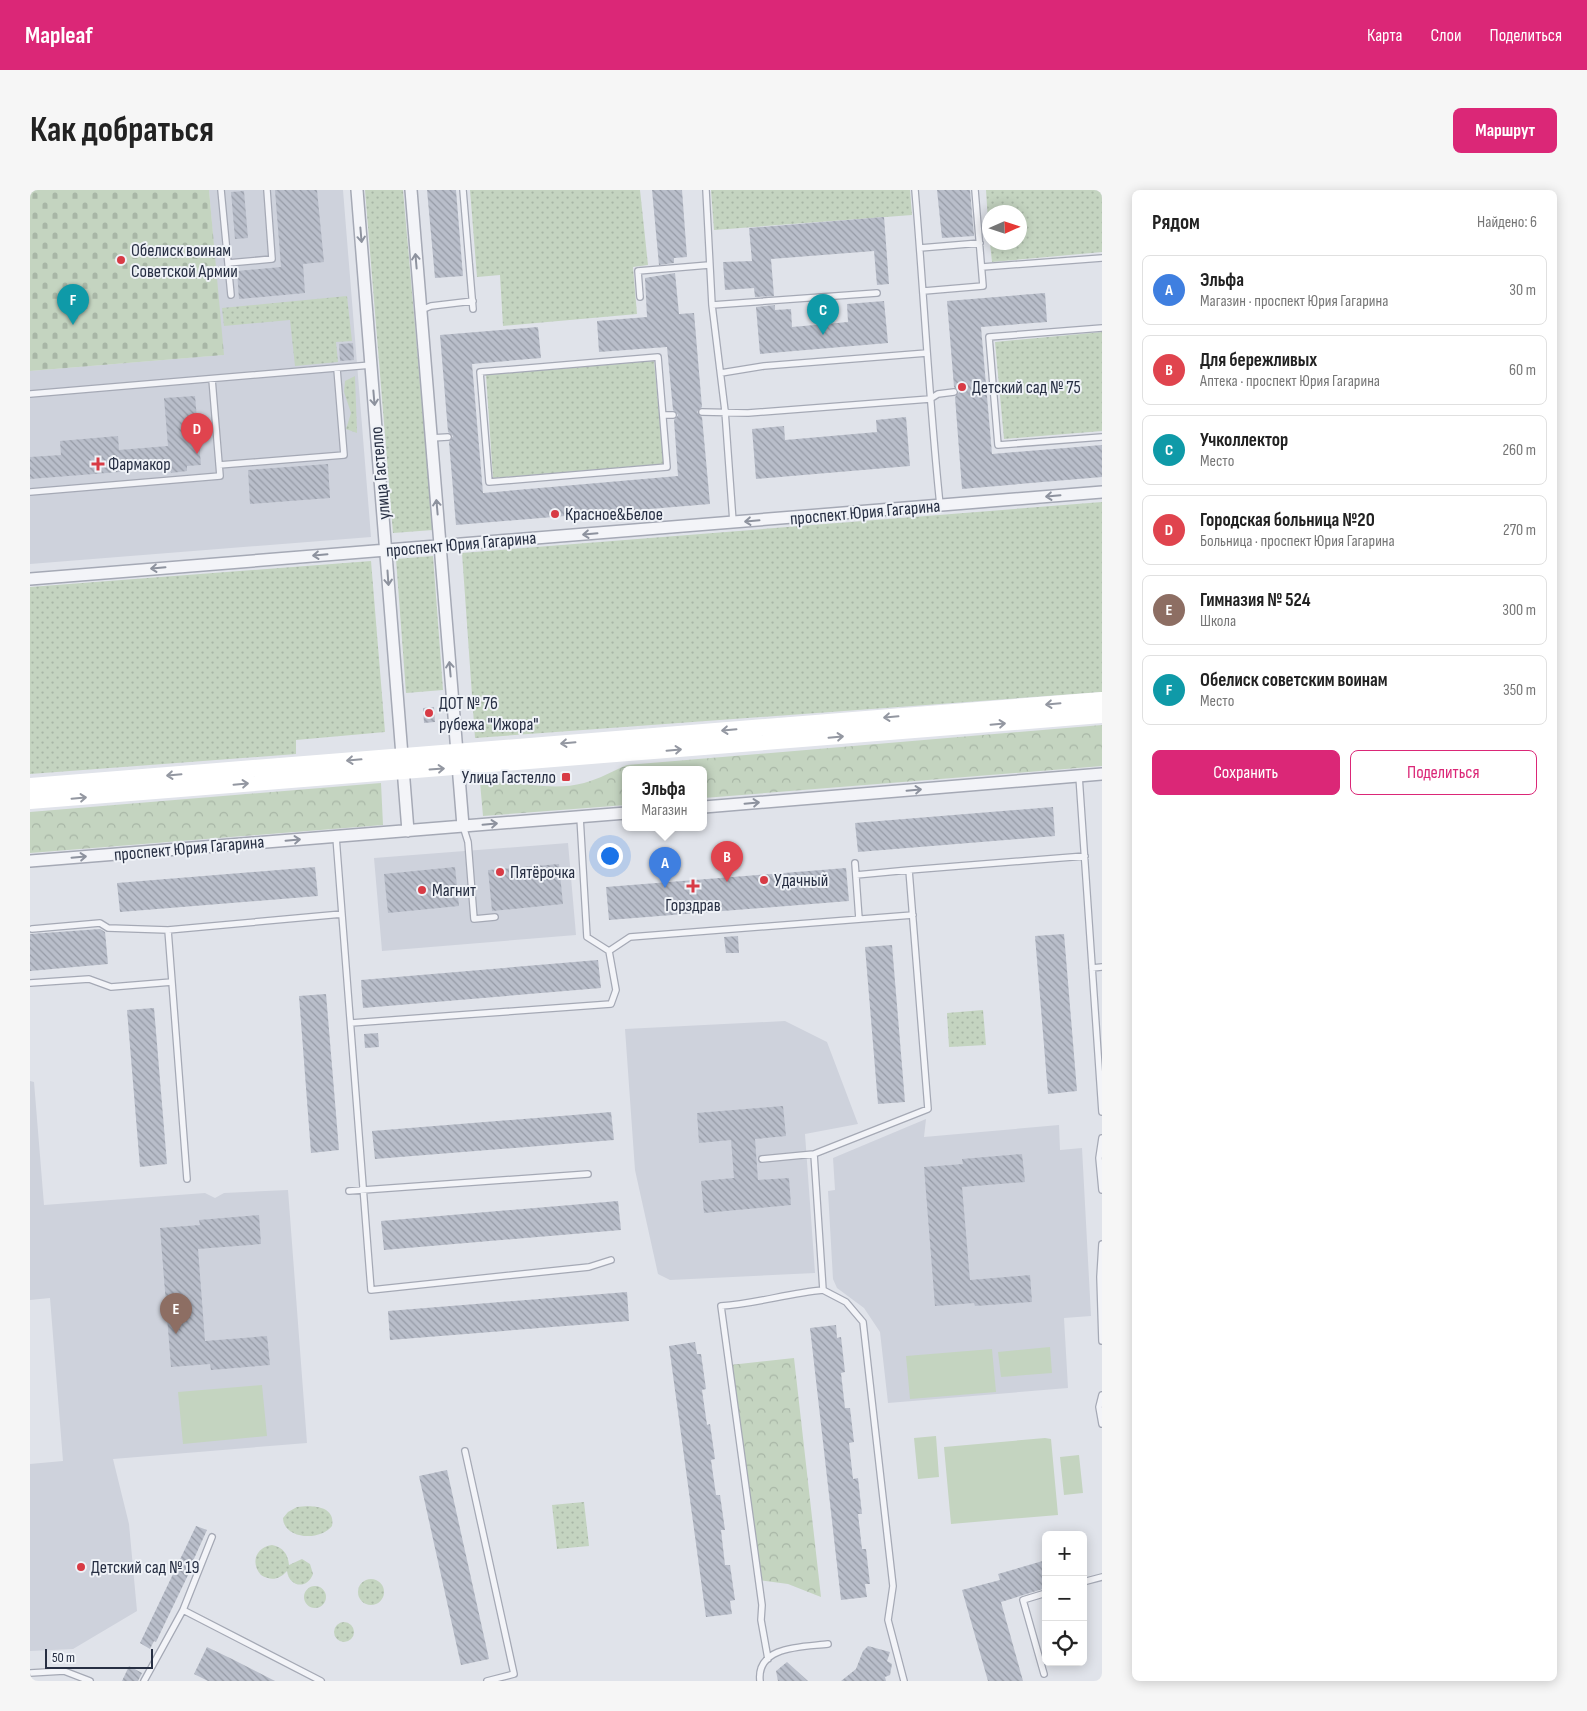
<!DOCTYPE html>
<html lang="ru">
<meta charset="utf-8">
<style>
:root{--surface:#fff;--page:#f6f6f6;--text:#222;--muted:#767676;--line:#e0e0e0;--accent:#db2777}
body{margin:0;font-family:"Sofia Sans Condensed",sans-serif;background:var(--page);color:var(--text)}
.controls{position:absolute;right:15px;bottom:15px;display:grid;overflow:hidden;border-radius:8px;box-shadow:0 2px 12px #0003}
.controls button{width:45px;height:45px;display:grid;place-items:center;padding:0;border:0;border-bottom:1px solid var(--line);background:var(--surface);color:var(--text);font:25px sans-serif}
.compass{position:absolute;left:952px;top:15px;width:45px;height:45px;border-radius:50%;background:var(--surface);box-shadow:0 2px 12px #0003;rotate:87deg}
.scale{position:absolute;left:15px;bottom:12px;width:108px;box-sizing:border-box;padding-left:5px;border:2px solid #272f43;border-top:0;font-size:14px;line-height:18px;white-space:nowrap;color:#272f43;-webkit-text-stroke:4px #eff2f7;paint-order:stroke}
.you{position:absolute;left:579px;top:665px;width:18px;height:18px;margin:-12px;border:4px solid #fff;border-radius:50%;background:#1a73e8;box-shadow:0 0 0 8px #1a73e833}
.badge{display:grid;place-items:center;width:32px;height:32px;border-radius:50%;background:var(--accent);color:#fff;font-size:16px;font-weight:700}
.pin{position:absolute;translate:-50% -41px;filter:drop-shadow(0 1px 2px #0008)}
.pin::after{content:'';position:absolute;top:26px;width:18px;height:15px;background:inherit;clip-path:polygon(0 0,100% 0,50% 100%)}
.popup{position:absolute;left:592px;top:576px;width:85px;height:65px;box-sizing:border-box;display:grid;place-content:center;border-radius:8px;background:var(--surface);filter:drop-shadow(0 1px 4px #0005);font-size:16px;white-space:nowrap;color:var(--muted)}
.popup b{font-size:19px;color:var(--text)}
.popup::after{content:'';position:absolute;left:50%;top:100%;margin-left:-10px;border:10px solid transparent;border-top-color:var(--surface)}
.list{margin:0;padding:0;list-style:none}
h2{display:flex;justify-content:space-between;align-items:center;height:65px;margin:0;padding:0 20px;font-size:21px}
h2 small{font-size:16px;font-weight:400;color:var(--muted)}
.list li{display:grid;grid-template-columns:32px 1fr auto;gap:15px;align-items:center;box-sizing:border-box;height:70px;margin:0 10px 10px;padding:0 10px;border:1px solid var(--line);border-radius:8px}
.list b{display:block;font-size:19px;white-space:nowrap}
.list p{margin:0;font-size:16px;white-space:nowrap;color:var(--muted)}
.list em{font-size:16px;font-style:normal;color:var(--muted)}
.actions{display:flex;gap:10px;padding:15px 20px}
.actions a{flex:1;padding:11px 0;border:1px solid var(--accent);border-radius:8px;text-align:center;font-size:18px;color:var(--accent)}
.actions .main{background:var(--accent);color:#fff}
.icon{flex:none;width:28px;height:28px;fill:none;stroke:currentColor;stroke-width:2;stroke-linecap:round;stroke-linejoin:round}
.map{position:relative;flex:none;width:1072px;height:1491px;overflow:hidden;border-radius:8px}
header{display:flex;align-items:center;gap:30px;box-sizing:border-box;height:70px;padding:0 25px;background:var(--accent);color:#fff}
header strong{font-size:24px}
nav{display:flex;gap:28px;margin-inline-start:auto;font-size:18px}
.intro{display:flex;align-items:center;justify-content:space-between;box-sizing:border-box;height:120px;padding:0 30px}
h1{margin:0;font-size:35px}
.button{padding:12px 22px;border-radius:8px;background:var(--accent);color:#fff;font-size:18px;font-weight:700}
main{display:flex;gap:30px;padding:0 30px}
aside{flex:1;background:var(--surface);border-radius:8px;box-shadow:0 2px 12px #0003}
.map>svg:first-child{display:block}
</style>
<header>
<strong>Mapleaf</strong>
<nav><a>Карта</a><a>Слои</a><a>Поделиться</a></nav>
</header>
<div class="intro"><h1>Как добраться</h1><a class="button">Маршрут</a></div>
<main>
<div class="map">
<svg width="1072" height="1491" viewBox="0 0 1072 1491">
<defs>
<pattern id="grass-dots" width="8" height="8" patternUnits="userSpaceOnUse" patternTransform="scale(1.25)"><rect width="8" height="8" fill="#c4d4c0"/><path d="M2 2h.1M6 6h.1" fill="none" stroke="#a8b6a6" stroke-width="1.8" stroke-linecap="round"/></pattern>
<pattern id="forest-crowns" width="20" height="18" patternUnits="userSpaceOnUse" patternTransform="scale(1.25)"><rect width="20" height="18" fill="#c4d4c0"/><path d="M2 6a3 3 0 1 1 6 0M12 15a3 3 0 1 1 6 0" fill="none" stroke="#a8b6a6"/></pattern>
<pattern id="cemetery-stones" width="16" height="16" patternUnits="userSpaceOnUse" patternTransform="scale(1.25)"><rect width="16" height="16" fill="#c4d4c0"/><path d="M2 7V4a2 2 0 0 1 4 0v3zM10 15v-3a2 2 0 0 1 4 0v3z" fill="#a8b6a6"/></pattern>
<pattern id="building-back-hatch" width="6" height="6" patternUnits="userSpaceOnUse" patternTransform="scale(1.25)"><rect width="6" height="6" fill="#b9beca"/><path d="M-1 5l2 2M0 0l6 6M5-1l2 2" fill="none" stroke="#969ba6"/></pattern>
</defs>
<rect width="100%" height="100%" fill="#e0e3ea"/>
<path fill="#ced2dc" d="M 179,0 L 313,0 L 341,347 L 0,374 L 0,181 L 193,165 Z
M 538,653 L 546,745 L 352,761 L 344,668 Z
M 755,831 L 797,852 L 828,934 L 775,944 L 785,1083 L 640,1090 L 628,1084 L 605,980 L 595,839 Z
M 0,891 L 4,892 L 14,1015 L 175,1003 L 185,1008 L 194,1003 L 258,1000 L 277,1253 L 83,1269 L 99,1334 L 107,1421 L 43,1459 L 0,1461 L 0,1274 L 33,1271 L 20,1108 L 0,1110 Z
M 896,929 L 894,947 L 1029,935 L 1030,960 L 1052,958 L 1061,1126 L 1034,1128 L 1038,1198 L 858,1213 L 850,1142 L 834,1118 L 807,1098 L 803,1089 L 798,1001 L 805,1000 L 803,968 Z"/>
<path fill="url(#grass-dots)" d="M 335,0 L 373,0 L 403,340 L 363,343 Z
M 440,0 L 610,0 L 618,75 L 603,77 L 607,124 L 473,136 L 470,85 L 447,87 Z
M 681,0 L 880,0 L 882,25 L 684,40 Z
M 956,0 L 1072,0 L 1072,62 L 962,72 L 960,53 L 989,52 L 989,22 L 959,22 L 959,46 Z
M 317,106 L 322,151 L 306,152 L 308,172 L 265,176 L 260,130 L 194,136 L 192,118 Z
M 1072,142 L 1072,241 L 974,249 L 965,152 Z
M 624,171 L 634,274 L 463,288 L 456,185 Z
M 325,186 L 327,243 L 316,239 L 321,223 L 314,202 L 315,191 Z
M 1072,312 L 1072,502 L 445,548 L 432,363 Z
M 403,366 L 413,500 L 376,503 L 366,369 Z
M 341,371 L 355,542 L 266,550 L 266,564 L 0,584 L 0,397 Z
M 953,820 L 956,855 L 919,857 L 917,823 Z
M 554,1312 L 559,1356 L 527,1359 L 522,1315 Z
M 267,1317 C 281,1315 306,1315 302,1336 C 291,1351 254,1350 253,1328 L 258,1322 Z
M 242,1355 C 253,1357 258,1364 259,1375 L 272,1369 L 280,1374 L 283,1384 C 277,1400 259,1397 257,1381 C 249,1390 241,1391 231,1385 C 220,1373 226,1357 242,1355 Z
M328 1402a13 13 0 1 1 26 0a13 13 0 1 1-26 0Z
M274 1407a11 11 0 1 1 22 0a11 11 0 1 1-22 0Z
M304 1442a10 10 0 1 1 20 0a10 10 0 1 1-20 0Z"/>
<path fill="url(#forest-crowns)" d="M 1072,535 L 1072,576 L 674,608 L 674,579 L 596,579 L 596,615 L 453,626 L 450,592 C 484,590 521,602 554,593 C 569,589 583,581 597,575 Z
M 351,593 L 353,635 L 0,663 L 0,622 Z
M 764,1168 L 791,1407 L 758,1394 L 728,1390 L 700,1175 Z"/>
<path fill="url(#cemetery-stones)" d="M 0,0 L 179,0 L 194,165 L 0,181 Z"/>
<path fill="#c4d4c0" d="M 1020,1157 L 1022,1183 L 971,1187 L 968,1162 Z
M 962,1159 L 966,1202 L 880,1209 L 876,1166 Z
M 232,1195 L 237,1246 L 153,1254 L 148,1202 Z
M 906,1246 L 909,1287 L 888,1289 L 884,1248 Z
M 1015,1248 L 1021,1249 L 1028,1325 L 921,1334 L 914,1257 Z
M 1049,1265 L 1053,1303 L 1034,1305 L 1030,1267 Z"/>
<path fill="url(#building-back-hatch)" d="M 245,0 L 287,0 L 294,72 L 273,74 L 275,103 L 209,109 L 207,81 L 251,77 Z
M 397,0 L 426,0 L 433,86 L 405,88 Z
M 622,0 L 652,0 L 657,67 L 644,68 L 644,73 L 629,75 Z
M 907,0 L 940,0 L 944,46 L 912,48 Z
M 214,1 L 218,48 L 205,49 L 201,2 Z
M 854,27 L 859,94 L 847,95 L 844,61 L 741,69 L 744,106 L 725,107 L 724,98 L 695,100 L 693,72 L 722,71 L 719,38 Z
M 645,83 L 649,124 L 664,123 L 672,217 L 667,222 L 672,227 L 680,314 L 426,335 L 419,252 L 423,246 L 418,242 L 410,145 L 508,137 L 511,168 L 442,174 L 453,303 L 648,286 L 644,230 L 648,225 L 643,220 L 637,157 L 569,162 L 567,131 L 617,127 L 615,88 Z
M 1015,103 L 1017,132 L 951,137 L 962,264 L 1072,255 L 1072,287 L 932,299 L 925,207 L 929,202 L 924,197 L 917,111 Z
M 854,111 L 858,153 L 730,164 L 726,117 L 745,115 L 745,120 L 761,119 L 762,137 L 818,132 L 817,114 Z
M 323,153 L 324,170 L 310,171 L 309,154 Z
M 165,206 L 171,275 L 157,276 L 157,281 L 141,283 L 140,278 L 0,289 L 0,267 L 31,265 L 30,251 L 88,246 L 89,260 L 138,256 L 134,208 Z
M 876,227 L 880,276 L 726,289 L 722,239 L 754,236 L 755,250 L 847,242 L 846,230 Z
M 298,274 L 300,308 L 220,314 L 218,280 Z
M 404,517 L 405,532 L 394,533 L 393,518 Z
M 1023,617 L 1025,646 L 828,662 L 825,633 Z
M 529,674 L 533,714 L 462,721 L 458,680 Z
M 285,677 L 288,706 L 90,722 L 87,693 Z
M 425,677 L 429,716 L 358,723 L 354,684 Z
M 816,678 L 819,711 L 579,730 L 576,697 Z
M 70,739 L 75,742 L 78,774 L 0,781 L 0,744 Z
M 1034,744 L 1047,901 L 1018,904 L 1005,746 Z
M 708,746 L 709,763 L 696,763 L 694,747 Z
M 862,755 L 875,912 L 848,914 L 835,757 Z
M 568,770 L 571,798 L 333,818 L 331,790 Z
M 296,804 L 309,960 L 281,963 L 269,806 Z
M 124,818 L 137,974 L 110,977 L 97,820 Z
M 348,843 L 349,857 L 335,858 L 334,844 Z
M 753,916 L 756,946 L 725,949 L 728,990 L 759,988 L 761,1015 L 674,1023 L 671,991 L 704,988 L 701,950 L 669,953 L 667,923 Z
M 581,922 L 584,950 L 345,969 L 342,941 Z
M 992,964 L 995,992 L 932,997 L 940,1090 L 1000,1085 L 1002,1112 L 945,1116 L 944,1113 L 905,1116 L 894,977 L 933,974 L 932,969 Z
M 588,1011 L 591,1040 L 354,1060 L 351,1031 Z
M 229,1025 L 231,1054 L 168,1059 L 175,1151 L 237,1146 L 240,1175 L 181,1180 L 180,1174 L 141,1177 L 130,1038 L 170,1035 L 169,1030 Z
M 597,1102 L 599,1131 L 360,1150 L 358,1121 Z
M 806,1135 L 807,1148 L 811,1147 L 815,1182 L 811,1183 L 815,1218 L 820,1218 L 824,1252 L 819,1253 L 823,1289 L 828,1288 L 832,1324 L 828,1324 L 832,1359 L 836,1359 L 840,1394 L 835,1394 L 837,1407 L 811,1410 L 780,1138 Z
M 665,1152 L 667,1164 L 671,1164 L 676,1199 L 672,1200 L 677,1235 L 680,1234 L 685,1269 L 681,1270 L 686,1305 L 690,1305 L 695,1340 L 691,1340 L 695,1375 L 700,1375 L 705,1410 L 700,1411 L 702,1424 L 676,1427 L 639,1156 Z
M 417,1280 L 459,1469 L 431,1475 L 389,1286 Z
M 166,1336 L 177,1340 L 158,1382 L 159,1383 L 126,1452 L 124,1451 L 120,1459 L 110,1453 Z
M 1016,1370 L 1016,1398 L 971,1412 L 993,1491 L 958,1491 L 932,1400 L 970,1390 L 968,1384 Z
M 838,1456 L 860,1462 L 857,1471 L 862,1474 L 860,1485 L 855,1487 L 856,1491 L 811,1491 L 826,1479 L 833,1461 Z
M 177,1457 L 202,1469 L 245,1491 L 178,1491 L 164,1484 Z
M 757,1472 L 778,1491 L 748,1491 L 746,1481 Z
M 99,1476 L 112,1483 L 108,1491 L 92,1491 Z"/>
<g fill="none" stroke-linecap="round" stroke-linejoin="round">
<defs>
<path id="service" d="M 191,0 L 201,105
M 433,0 L 443,119
M 676,0 L 682,115 L 695,221 L 703,332
M 885,0 C 894,105 899,210 910,315
M 890,58 L 950,53
M 198,73 L 242,69 L 237,0
M 952,77 L 1072,68
M 894,101 L 953,96 L 945,0
M 610,107 L 608,81 L 679,75
M 682,115 L 847,103
M 391,120 L 401,116 L 443,111
M 1072,138 L 959,147 L 968,255 L 1072,247
M 628,167 L 637,277 L 459,292 L 450,182 Z
M 691,183 L 734,176 L 897,163
M 0,204 L 341,175
M 672,222 L 718,223 L 900,209 L 908,204 L 924,202
M 633,225 L 643,225
M 401,248 L 418,247
M 189,275 L 314,265 L 307,179
M 0,302 L 190,286 L 182,189
M 1049,586 L 1072,922
M 433,636 L 438,652 L 444,729 L 465,727
M 306,647 L 341,1100 L 559,1077 L 581,1070
M 825,673 L 829,729
M 826,685 L 879,680
M 2,739 L 70,733 L 78,738 L 138,740
M 579,761 L 600,747 L 883,725
M 1062,778 L 1072,777
M 142,792 L 138,740 L 312,724
M 0,793 L 59,789 L 81,797 L 142,792 L 157,989
M 321,833 L 581,814 L 586,800 L 579,761 L 557,747 L 550,627
M 1072,948 L 1069,968 L 1072,1000
M 732,969 L 784,964
M 319,1001 L 558,984
M 1072,1054 L 1070,1087 L 1072,1151
M 793,1100 L 816,1112 L 833,1132 L 863,1396 L 858,1430 L 874,1491
M 1072,1205 L 1069,1217 L 1072,1234
M 435,1261 L 484,1484 L 457,1491
M 1053,1392 L 1072,1387
M 153,1420 L 182,1347
M 738,1469 L 731,1430 L 732,1415 L 691,1116 C 726,1114 758,1103 793,1100 L 784,964 L 898,919 L 879,680 L 1055,666
M 0,1483 L 34,1481 L 60,1491
M 1014,1484 L 993,1410 L 1016,1403
M 114,1491 L 153,1420 L 291,1491
M 730,1491 C 726,1455 775,1457 798,1454"/>
<path id="minor" d="M 327,0 L 378,641
M 381,0 L 433,636
M 0,389 L 1072,302
M 674,617 L 1072,584
M 0,671 L 596,623"/>
</defs>
<use href="#service" stroke="#a5a9b5" stroke-width="8"/>
<use href="#minor" stroke="#a5a9b5" stroke-width="14"/>
<use href="#service" stroke="#f3f4f8" stroke-width="5.5"/>
<use href="#minor" stroke="#f3f4f8" stroke-width="11"/>
<path stroke="#fff" stroke-width="16" d="M 0,596 L 1072,510
M 0,611 L 1072,525"/>
</g>
<defs><path id="oneway-shaft" d="M-6 0H5M1.5-3L5.5 0L1.5 3" fill="none" stroke-width="1.6" stroke-linecap="round" stroke-linejoin="round" transform="scale(1.25)"/></defs>
<g stroke="#8d929e">
<use href="#oneway-shaft" transform="translate(331 45) rotate(85)"/>
<use href="#oneway-shaft" transform="translate(386 71) rotate(-95)"/>
<use href="#oneway-shaft" transform="translate(344 208) rotate(85)"/>
<use href="#oneway-shaft" transform="translate(1023 306) rotate(175)"/>
<use href="#oneway-shaft" transform="translate(407 317) rotate(-95)"/>
<use href="#oneway-shaft" transform="translate(722 331) rotate(175)"/>
<use href="#oneway-shaft" transform="translate(560 344) rotate(175)"/>
<use href="#oneway-shaft" transform="translate(290 365) rotate(175)"/>
<use href="#oneway-shaft" transform="translate(128 378) rotate(175)"/>
<use href="#oneway-shaft" transform="translate(358 388) rotate(86)"/>
<use href="#oneway-shaft" transform="translate(420 479) rotate(-95)"/>
<use href="#oneway-shaft" transform="translate(884 600) rotate(-5)"/>
<use href="#oneway-shaft" transform="translate(722 613) rotate(-5)"/>
<use href="#oneway-shaft" transform="translate(460 634) rotate(-5)"/>
<use href="#oneway-shaft" transform="translate(263 650) rotate(-5)"/>
<use href="#oneway-shaft" transform="translate(49 667) rotate(-5)"/>
</g>
<g stroke="#9397a1">
<use href="#oneway-shaft" transform="translate(1023 514) rotate(175)"/>
<use href="#oneway-shaft" transform="translate(861 527) rotate(175)"/>
<use href="#oneway-shaft" transform="translate(968 534) rotate(-5)"/>
<use href="#oneway-shaft" transform="translate(699 540) rotate(175)"/>
<use href="#oneway-shaft" transform="translate(806 547) rotate(-5)"/>
<use href="#oneway-shaft" transform="translate(538 553) rotate(175)"/>
<use href="#oneway-shaft" transform="translate(644 560) rotate(-5)"/>
<use href="#oneway-shaft" transform="translate(324 570) rotate(175)"/>
<use href="#oneway-shaft" transform="translate(407 579) rotate(-4)"/>
<use href="#oneway-shaft" transform="translate(144 585) rotate(175)"/>
<use href="#oneway-shaft" transform="translate(211 594) rotate(-5)"/>
<use href="#oneway-shaft" transform="translate(49 608) rotate(-5)"/>
</g>
<g fill="#d83b45" stroke="#eff2f7" stroke-width="2">
<circle cx="91" cy="70" r="5"/>
<circle cx="932" cy="197" r="5"/>
<path d="M65.5 266.5h5v5h5v5h-5v5h-5v-5h-5v-5h5z"/>
<circle cx="525" cy="324" r="5"/>
<circle cx="399" cy="523" r="5"/>
<rect x="531" y="582" width="10" height="10" rx="2.5"/>
<circle cx="470" cy="682" r="5"/>
<circle cx="734" cy="690" r="5"/>
<path d="M660.5 688.5h5v5h5v5h-5v5h-5v-5h-5v-5h5z"/>
<circle cx="392" cy="700" r="5"/>
<circle cx="51" cy="1377" r="5"/>
</g>
<g text-anchor="middle" stroke-width="4" stroke-linejoin="round" paint-order="stroke">
<g font-size="18" fill="#272f43" stroke="#eff2f7" text-anchor="start">
<text x="101" y="66">Обелиск воинам<tspan x="101" dy="21">Советской Армии</tspan></text>
<text x="942" y="203">Детский сад № 75</text>
<text x="78" y="280">Фармакор</text>
<text x="535" y="330">Красное&amp;Белое</text>
<text x="409" y="519">ДОТ № 76<tspan x="409" dy="21">рубежа "Ижора"</tspan></text>
<text x="526" y="593" text-anchor="end">Улица Гастелло</text>
<text x="480" y="688">Пятёрочка</text>
<text x="744" y="696">Удачный</text>
<text x="402" y="706">Магнит</text>
<text x="663" y="721" text-anchor="middle">Горздрав</text>
<text x="61" y="1383">Детский сад № 19</text>
</g>
<g font-size="18" fill="#272f43" stroke="#eff2f7">
<text transform="translate(350 283) rotate(-95)" y="6">улица Гастелло</text>
<text transform="translate(835 322) rotate(-5)" y="6">проспект Юрия Гагарина</text>
<text transform="translate(431 354) rotate(-5)" y="6">проспект Юрия Гагарина</text>
<text transform="translate(159 658) rotate(-5)" y="6">проспект Юрия Гагарина</text>
</g>
</g>
</svg>
<div class="controls">
<button>+</button>
<button>−</button>
<button><svg class="icon" aria-label="locate" viewBox="0 0 24 24"><circle cx="12" cy="12" r="6"/><path d="M12 2v4M12 18v4M2 12h4M18 12h4"/></svg></button>
</div>
<svg class="compass" viewBox="-18 -18 36 36"><path d="M0-13l5 13h-10z" fill="#e53935"/><path d="M0 13l5-13h-10z" fill="#767676"/></svg>
<div class="scale">50 m</div>
<div class="you"></div>
<div class="pin badge" style="left:635px;top:698px;background:#3f7fe0">A</div>
<div class="popup"><b>Эльфа</b>Магазин</div>
<div class="pin badge" style="left:697px;top:692px;background:#e0444e">B</div>
<div class="pin badge" style="left:793px;top:145px;background:#0f9aa8">C</div>
<div class="pin badge" style="left:167px;top:264px;background:#e0444e">D</div>
<div class="pin badge" style="left:146px;top:1144px;background:#8d6e63">E</div>
<div class="pin badge" style="left:43px;top:135px;background:#0f9aa8">F</div>
</div>
<aside>
<h2>Рядом<small>Найдено: 6</small></h2>
<ul class="list">
<li><span class="badge" style="background:#3f7fe0">A</span><div><b>Эльфа</b><p>Магазин · проспект Юрия Гагарина</p></div><em>30 m</em></li>
<li><span class="badge" style="background:#e0444e">B</span><div><b>Для бережливых</b><p>Аптека · проспект Юрия Гагарина</p></div><em>60 m</em></li>
<li><span class="badge" style="background:#0f9aa8">C</span><div><b>Учколлектор</b><p>Место</p></div><em>260 m</em></li>
<li><span class="badge" style="background:#e0444e">D</span><div><b>Городская больница №20</b><p>Больница · проспект Юрия Гагарина</p></div><em>270 m</em></li>
<li><span class="badge" style="background:#8d6e63">E</span><div><b>Гимназия № 524</b><p>Школа</p></div><em>300 m</em></li>
<li><span class="badge" style="background:#0f9aa8">F</span><div><b>Обелиск советским воинам</b><p>Место</p></div><em>350 m</em></li>
</ul>
<div class="actions"><a class="main">Сохранить</a><a>Поделиться</a></div>
</aside>
</main>
